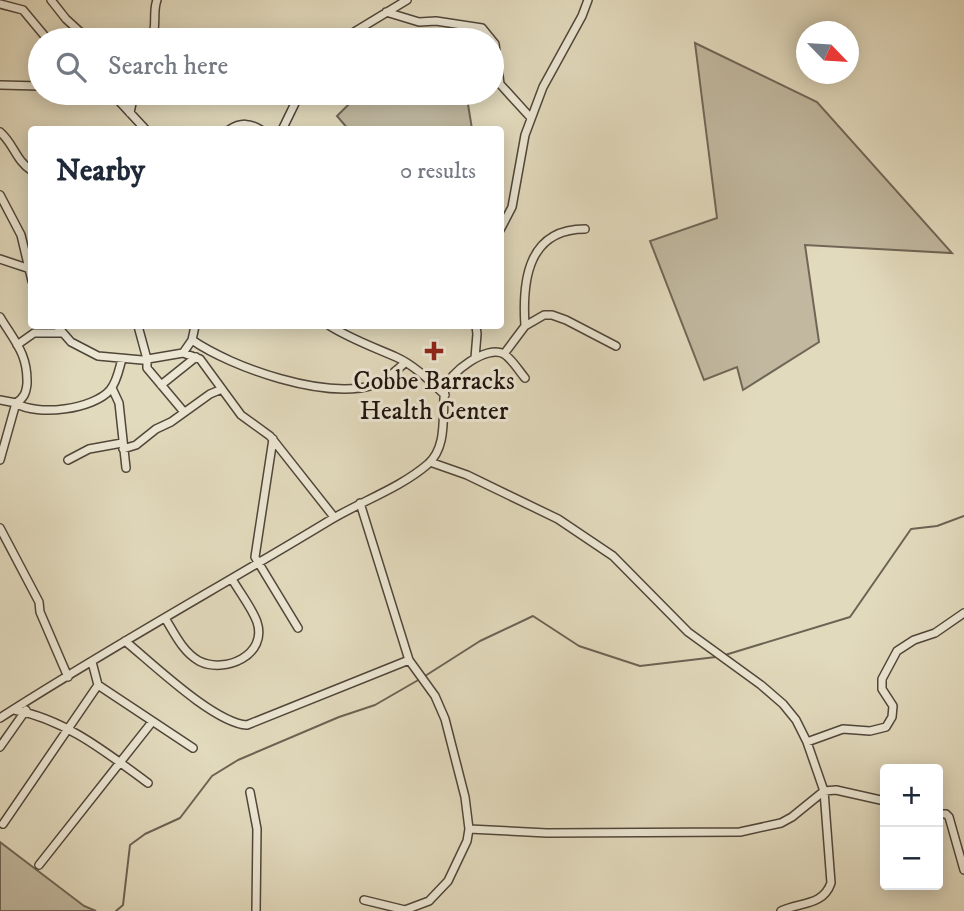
<!DOCTYPE html>
<meta charset="utf-8">
<style>
:root{--surface:#fff;--page:#f6f6f7;--text:#1f2937;--muted:#747a83;--line:#e0e1e3}
body{margin:0;font-family:"IM FELL DW Pica",serif;background:var(--page);color:var(--text)}
.controls{position:absolute;right:21px;bottom:21px;display:grid;overflow:hidden;border-radius:7px;box-shadow:0 4px 18px #0003}
.controls button{width:63px;height:63px;display:grid;place-items:center;padding:0;border:0;border-bottom:2px solid var(--line);background:var(--surface);color:var(--text);font:35px sans-serif}
.compass{position:absolute;left:796px;top:21px;width:63px;height:63px;border-radius:50%;background:var(--surface);box-shadow:0 4px 18px #0003;rotate:115deg}
.list{margin:0;padding:0;list-style:none}
h2{display:flex;justify-content:space-between;align-items:center;height:91px;margin:0;padding:0 28px;font-size:30px}
h2 small{font-size:23px;font-weight:400;color:var(--muted)}
.icon{flex:none;width:38px;height:38px;fill:none;stroke:currentColor;stroke-width:2;stroke-linecap:round;stroke-linejoin:round}
.map{position:relative;flex:none;width:964px;height:911px;overflow:hidden}
.search{position:absolute;background:var(--surface);box-shadow:0 4px 18px #0003;left:28px;top:28px;width:476px;height:77px;display:flex;align-items:center;gap:18px;box-sizing:border-box;padding:0 24px;border-radius:38px;color:var(--muted);font-size:26px}
.panel{position:absolute;background:var(--surface);box-shadow:0 4px 18px #0003;left:28px;top:126px;width:476px;height:203px;border-radius:7px}
.map>svg:first-child{display:block}
</style>
<div class="map">
<svg width="964" height="911" viewBox="0 0 964 911">
<rect width="100%" height="100%" fill="#e2dabd"/>
<filter id="stains"><feTurbulence type="fractalNoise" baseFrequency=".00286" numOctaves="4"/><feColorMatrix values="0 0 0 0 .2 0 0 0 0 .09 0 0 0 0 .02 0 0 0 .5 -.17"/></filter>
<radialGradient id="worn" r=".72"><stop offset=".6" stop-color="#630" stop-opacity="0"/><stop offset="1" stop-color="#630" stop-opacity=".3"/></radialGradient>
<path fill="#c1b89f" stroke="#706657" stroke-width="2" d="M 695,43 L 817,102 L 952,253 L 805,245 L 819,342 L 743,390 L 737,367 L 704,380 L 650,241 L 717,218 Z
M 360,93 L 457,93 L 467,98 L 472,129 L 348,129 L 337,116 Z
M 0,842 L 84,906 L 96,911 L 0,911 Z"/>
<g fill="none" stroke-linecap="round" stroke-linejoin="round">
<path stroke="#6c6354" stroke-width="2" d="M 725,655 L 850,617 L 911,529 L 937,526 L 964,516
M 425,676 L 480,641 L 533,616 L 579,646 L 640,666 L 716,657
M 116,911 L 123,905 L 130,845 L 145,834 L 180,818 L 212,776 L 238,760 L 339,717 L 375,705 L 420,679"/>
<defs>
<path id="minor" d="M 51,0 L 66,19 L 89,40
M 0,4 L 23,10 L 48,40
M 386,12 L 419,22 L 436,21 L 482,28 L 495,44 L 500,84 L 531,118
M 151,40 C 158,27 152,13 157,0
M 341,40 L 407,0
M 0,85 L 40,86
M 107,93 L 120,102 L 146,130
M 130,113 L 134,93
M 229,130 C 241,122 250,123 261,130
M 282,130 L 300,93
M 0,132 C 14,144 16,161 32,171
M 0,195 L 21,235 L 32,281
M 500,230 L 512,207 L 525,135 L 543,87 L 582,16 L 588,0
M 0,259 L 27,268
M 0,317 C 15,342 28,354 27,384 C 26,393 24,398 16,403 L 0,400
M 57,326 L 71,342 L 98,356 L 142,360 L 183,353 L 200,359 L 241,415 L 270,436 L 334,517
M 138,326 L 147,359 L 147,368 L 184,412
M 330,326 C 351,339 373,347 396,357 C 414,365 430,381 445,395
M 525,326 C 522,280 528,229 585,229
M 192,340 C 233,368 325,400 374,385 C 385,382 396,370 405,363
M 17,345 L 34,333 L 62,333
M 183,353 L 192,340 L 195,326
M 504,354 L 525,326 L 544,315 L 552,315 L 566,320 L 616,346
M 475,358 L 477,334 L 476,326
M 161,385 L 196,357
M 112,388 L 119,403 L 126,468
M 273,439 L 255,557 L 298,628
M 123,449 L 136,445 L 156,429 L 171,422 L 210,394 L 222,389
M 0,460 L 16,403 C 37,417 94,409 110,390 C 117,382 119,369 122,359
M 68,460 L 89,449 L 122,443
M 430,462 L 467,475 L 558,519 L 613,556 L 688,632 L 761,685 L 783,704 L 796,720 L 807,742 L 824,791 L 831,883 C 823,906 800,902 781,911
M 360,503 L 409,660 L 435,696 L 445,719 L 465,797 L 469,829 L 467,841 L 448,881 L 429,901 L 405,910 L 364,900
M 0,528 L 39,602 L 40,612 L 68,677
M 165,618 C 174,633 183,652 199,661 C 225,674 268,655 257,622 C 252,608 240,593 232,579
M 125,641 C 152,663 214,723 247,725 L 409,660
M 92,662 L 98,685 L 193,748
M 14,710 C 65,719 107,753 148,783
M 0,718 C 107,649 218,588 327,522 C 359,502 399,489 428,464 C 449,445 441,412 445,389 C 448,373 488,344 504,354 C 512,359 519,371 525,378
M 807,742 L 843,729 L 870,731 L 886,727 L 892,717 L 893,706 L 882,689 L 882,679 L 897,651 L 914,640 L 935,633 L 964,613
M 0,747 L 26,710
M 250,792 L 257,829 L 256,911
M 938,814 L 946,814 L 949,817 L 964,870
M 3,824 L 98,685
M 469,829 L 547,833 L 740,832 L 781,823 L 792,817 L 824,791 L 836,790 L 885,801
M 39,865 L 152,722"/>
</defs>
<use href="#minor" stroke="#50463a" stroke-width="10"/>
<use href="#minor" stroke="#ece7d4" stroke-width="7"/>
</g>
<path fill="#8f2418" stroke="#ece7d4" stroke-width="2.5" d="M430.5 340.5h7v7h7v7h-7v7h-7v-7h-7v-7h7z"/>
<g text-anchor="middle" stroke-width="6" stroke-linejoin="round" paint-order="stroke">
<g font-size="26" fill="#1f140f" stroke="#ece7d4">
<text x="434" y="389">Cobbe Barracks<tspan x="434" dy="30">Health Center</tspan></text>
</g>
</g>
<rect width="100%" height="100%" filter="url(#stains)"/>
<rect width="100%" height="100%" fill="url(#worn)"/>
</svg>
<div class="controls">
<button>+</button>
<button>−</button>
</div>
<svg class="compass" viewBox="-18 -18 36 36"><path d="M0-13l5 13h-10z" fill="#e53935"/><path d="M0 13l5-13h-10z" fill="#747a83"/></svg>
<div class="search"><svg class="icon" aria-label="search" viewBox="0 0 24 24"><circle cx="10" cy="10" r="6"/><path d="M15 15l6 6"/></svg>Search here</div>
<section class="panel">
<h2>Nearby<small>0 results</small></h2>
<ul class="list">
</ul>
</section>
</div>
